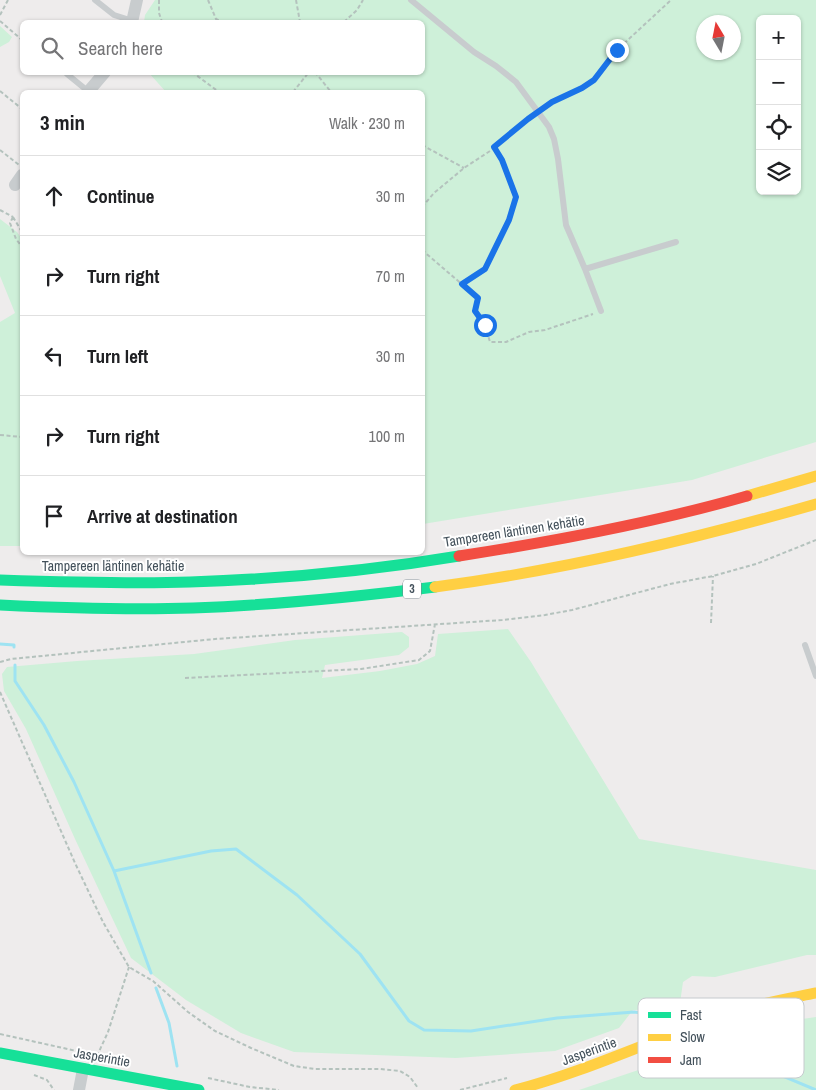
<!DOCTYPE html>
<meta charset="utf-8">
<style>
:root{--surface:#fff;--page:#f6f6f6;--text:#202124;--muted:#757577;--line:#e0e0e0}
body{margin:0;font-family:"Archivo Narrow",sans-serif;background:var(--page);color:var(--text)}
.controls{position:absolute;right:15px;top:15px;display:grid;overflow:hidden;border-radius:8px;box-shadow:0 1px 4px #0004}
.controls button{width:45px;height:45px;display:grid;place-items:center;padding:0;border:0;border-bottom:1px solid var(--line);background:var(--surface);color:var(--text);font:25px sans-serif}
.compass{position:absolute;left:696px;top:15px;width:45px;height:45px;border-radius:50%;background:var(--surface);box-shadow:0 1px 4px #0004;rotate:350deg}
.stop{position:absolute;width:15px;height:15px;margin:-11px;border:4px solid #1a73e8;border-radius:50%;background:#fff}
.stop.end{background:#1a73e8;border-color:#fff;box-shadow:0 1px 5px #0008}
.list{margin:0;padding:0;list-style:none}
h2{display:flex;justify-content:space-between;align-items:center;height:65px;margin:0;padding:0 20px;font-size:21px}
h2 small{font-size:16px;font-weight:400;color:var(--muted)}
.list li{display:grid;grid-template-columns:32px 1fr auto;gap:15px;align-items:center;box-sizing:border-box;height:80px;padding:0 20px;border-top:1px solid var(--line)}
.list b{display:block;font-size:19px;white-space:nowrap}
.list em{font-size:16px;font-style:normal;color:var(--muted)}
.icon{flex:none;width:28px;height:28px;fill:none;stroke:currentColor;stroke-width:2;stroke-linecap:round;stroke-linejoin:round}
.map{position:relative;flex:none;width:816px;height:1090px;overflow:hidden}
.search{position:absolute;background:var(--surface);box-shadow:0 1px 4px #0004;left:20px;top:20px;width:405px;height:55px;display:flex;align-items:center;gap:12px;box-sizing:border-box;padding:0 18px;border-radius:8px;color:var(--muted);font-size:19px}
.panel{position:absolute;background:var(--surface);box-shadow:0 1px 4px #0004;left:20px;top:90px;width:405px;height:465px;border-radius:8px}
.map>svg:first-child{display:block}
</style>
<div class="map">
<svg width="816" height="1090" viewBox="0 0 816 1090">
<rect width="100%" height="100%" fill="#eeecec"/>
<path fill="#cef0d9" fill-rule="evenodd" d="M 155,0 L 816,0 L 816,442 L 692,480 L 423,524 L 422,92 L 166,92 L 149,73 L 422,72 L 422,22 L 144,22 L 145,15 ZM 760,19 L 797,19 L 797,191 L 760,191 ZM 704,22 L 734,22 L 734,52 L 704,52 Z
M 0,26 L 12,37 L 9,42 L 0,47 Z
M 0,219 L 17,232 L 22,239 L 22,546 L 0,546 L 0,322 L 15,313 L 0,276 Z
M 508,629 L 531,662 L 639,839 L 816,870 L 816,955 L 807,955 L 715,977 L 692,976 L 683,982 L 680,1003 L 673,1009 L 633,1010 L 619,1028 L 555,1051 L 456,1058 L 294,1052 L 241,1033 L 186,1000 L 131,958 L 75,839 L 26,729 L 4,691 L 2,674 L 7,667 L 77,661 L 194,654 L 295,640 L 402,632 L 409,637 L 409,647 L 399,655 L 325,665 L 322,678 L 380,671 L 417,664 L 435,656 L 438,634 Z
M 816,1017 L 816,1090 L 579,1090 L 668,1060 L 696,1054 C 708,1067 714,1069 731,1062 L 735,1039 L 739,1034 L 789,1021 Z"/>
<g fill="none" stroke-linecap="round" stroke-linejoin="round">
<path stroke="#9ee3f2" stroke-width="3" d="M 0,644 L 14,645 L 14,647
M 15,665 L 15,681 L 44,725 L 74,782 L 114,871 L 151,973
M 114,871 L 211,851 L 236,849 L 297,895 L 360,954 L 409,1021 L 424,1030 L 471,1031 L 557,1018 L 634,1012 L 656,1015
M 156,988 L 169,1023 L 177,1066
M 715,1043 L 740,1058 L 816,1090"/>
<path stroke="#b4c2bd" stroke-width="2" stroke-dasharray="4 2.5" stroke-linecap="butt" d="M 159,0 L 159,13 L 162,22
M 208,0 L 216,19 L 223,22
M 296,0 L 300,22
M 0,15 L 8,0
M 0,21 L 22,40
M 344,22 L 357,10 L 363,0
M 192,72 L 219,92
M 315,72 L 331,92
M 48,73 L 49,72
M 0,91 L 22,109
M 293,92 L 309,72
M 544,107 L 593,80 L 617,50 L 671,0
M 422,145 L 464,168
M 0,150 L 19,165
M 422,207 L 434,193 L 464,168 L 490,151 L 532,116
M 0,210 L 13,217
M 13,217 L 10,223 L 16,239 L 22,247
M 13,217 L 22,232
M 422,250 L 478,298 L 475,311 L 485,325 L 490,342 L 506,342 L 529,332 L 545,330 L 593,314
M 462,284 L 485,269 L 509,220 L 516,197 L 503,160 L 495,147
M 0,435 L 22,437
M 711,623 L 713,576
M 0,662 L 11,659 L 215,639 L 502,620 L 545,615 L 572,610 L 670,584 L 713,576 L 756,564 L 816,540
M 185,678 L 361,669 L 419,660 L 430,651 L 435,624
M 0,692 L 75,863 L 103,922 L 129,967 L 153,981 L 188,1012 L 215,1031 L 251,1048 L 294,1066 L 315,1069 L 380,1069 L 400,1071 L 410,1077 L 418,1088
M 0,1034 L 90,1054
M 97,1056 L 108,1032 L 129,967
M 34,1075 L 47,1080 L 54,1090
M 208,1078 L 250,1087 L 279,1090
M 460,1090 L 507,1078"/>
<path stroke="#c8ccce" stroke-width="6" d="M 95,0 L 114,15 L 133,21
M 411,0 L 474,52 L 496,66 L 516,82 L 549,127 L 554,139 L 558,159 L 566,225 L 585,269 L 601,311
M 67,74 L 89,92
M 585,269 L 676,242
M 805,645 L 816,676"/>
<path stroke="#c8ccce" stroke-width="12" d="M 132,22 L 137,0
M 88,92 L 105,72
M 15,185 L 22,175
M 79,1090 L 83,1069"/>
<path stroke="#16e098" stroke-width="11" d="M 0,580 C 63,582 127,584 190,582 C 280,579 370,571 459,556
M 0,605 C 64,608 129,610 193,608 C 274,605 355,597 435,587
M 0,1053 L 199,1090"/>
<path stroke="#ffcf43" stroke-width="11" d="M 747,496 L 816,476
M 435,587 C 564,570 691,540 816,504
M 515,1090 C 588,1071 656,1038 727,1014 C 756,1004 786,999 816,993"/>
<path stroke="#f24e42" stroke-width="11" d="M 459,556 C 556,541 653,523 747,496"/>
</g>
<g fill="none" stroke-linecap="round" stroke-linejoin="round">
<path stroke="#1a73e8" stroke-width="6" d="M 485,325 L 475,311 L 478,298 L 462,284 L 485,269 L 509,220 L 516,197 L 502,160 L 494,147 L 528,119 L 552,102 L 582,88 L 594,80 L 617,50"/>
</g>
<g text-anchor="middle" stroke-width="4" stroke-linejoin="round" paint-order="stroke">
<rect fill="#fff" stroke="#7b848c" stroke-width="1" x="403" y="579.5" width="18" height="19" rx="4"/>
<g font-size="12" font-weight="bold" fill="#42505a">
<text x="412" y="593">3</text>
</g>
<g font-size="14" fill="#42505a" stroke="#fff">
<text transform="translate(514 531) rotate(-9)" y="5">Tampereen läntinen kehätie</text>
<text x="113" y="571">Tampereen läntinen kehätie</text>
<text transform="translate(589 1051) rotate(-20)" y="5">Jasperintie</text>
<text transform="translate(102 1057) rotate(10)" y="5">Jasperintie</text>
</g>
</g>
<rect x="638" y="998" width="166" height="80" rx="8" fill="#fff" stroke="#c6cace" stroke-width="1"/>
<rect x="648" y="1012" width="23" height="6" fill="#16e098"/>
<rect x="648" y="1034" width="23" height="7" fill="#ffcf43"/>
<rect x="648" y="1057" width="23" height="6" fill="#f24e42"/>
<g font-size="14" fill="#42505a">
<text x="680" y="1020">Fast</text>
<text x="680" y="1042">Slow</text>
<text x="680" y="1065">Jam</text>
</g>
</svg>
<div class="controls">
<button>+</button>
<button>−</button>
<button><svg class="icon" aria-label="locate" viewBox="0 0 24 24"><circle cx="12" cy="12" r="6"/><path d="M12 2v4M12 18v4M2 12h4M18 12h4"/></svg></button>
<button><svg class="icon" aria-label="layers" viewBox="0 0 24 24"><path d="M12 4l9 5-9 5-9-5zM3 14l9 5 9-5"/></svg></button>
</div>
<svg class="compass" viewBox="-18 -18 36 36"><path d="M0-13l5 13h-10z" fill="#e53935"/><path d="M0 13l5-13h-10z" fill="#757577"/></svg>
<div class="stop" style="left:485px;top:325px"></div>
<div class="stop end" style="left:617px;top:50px"></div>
<div class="search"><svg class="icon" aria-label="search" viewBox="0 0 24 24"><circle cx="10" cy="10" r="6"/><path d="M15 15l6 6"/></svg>Search here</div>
<section class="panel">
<h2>3 min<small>Walk · 230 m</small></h2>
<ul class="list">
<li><svg class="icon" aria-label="ahead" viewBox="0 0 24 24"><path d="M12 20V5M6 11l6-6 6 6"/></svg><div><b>Continue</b></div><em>30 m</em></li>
<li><svg class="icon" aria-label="right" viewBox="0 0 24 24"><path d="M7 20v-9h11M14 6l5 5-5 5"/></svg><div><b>Turn right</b></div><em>70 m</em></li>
<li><svg class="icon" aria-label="left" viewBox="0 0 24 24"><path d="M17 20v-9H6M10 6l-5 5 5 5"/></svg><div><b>Turn left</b></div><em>30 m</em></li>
<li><svg class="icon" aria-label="right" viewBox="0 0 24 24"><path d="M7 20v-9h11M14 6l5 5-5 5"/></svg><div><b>Turn right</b></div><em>100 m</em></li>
<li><svg class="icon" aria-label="arrive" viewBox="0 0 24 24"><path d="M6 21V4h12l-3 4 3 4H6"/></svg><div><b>Arrive at destination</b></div></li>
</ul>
</section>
</div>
